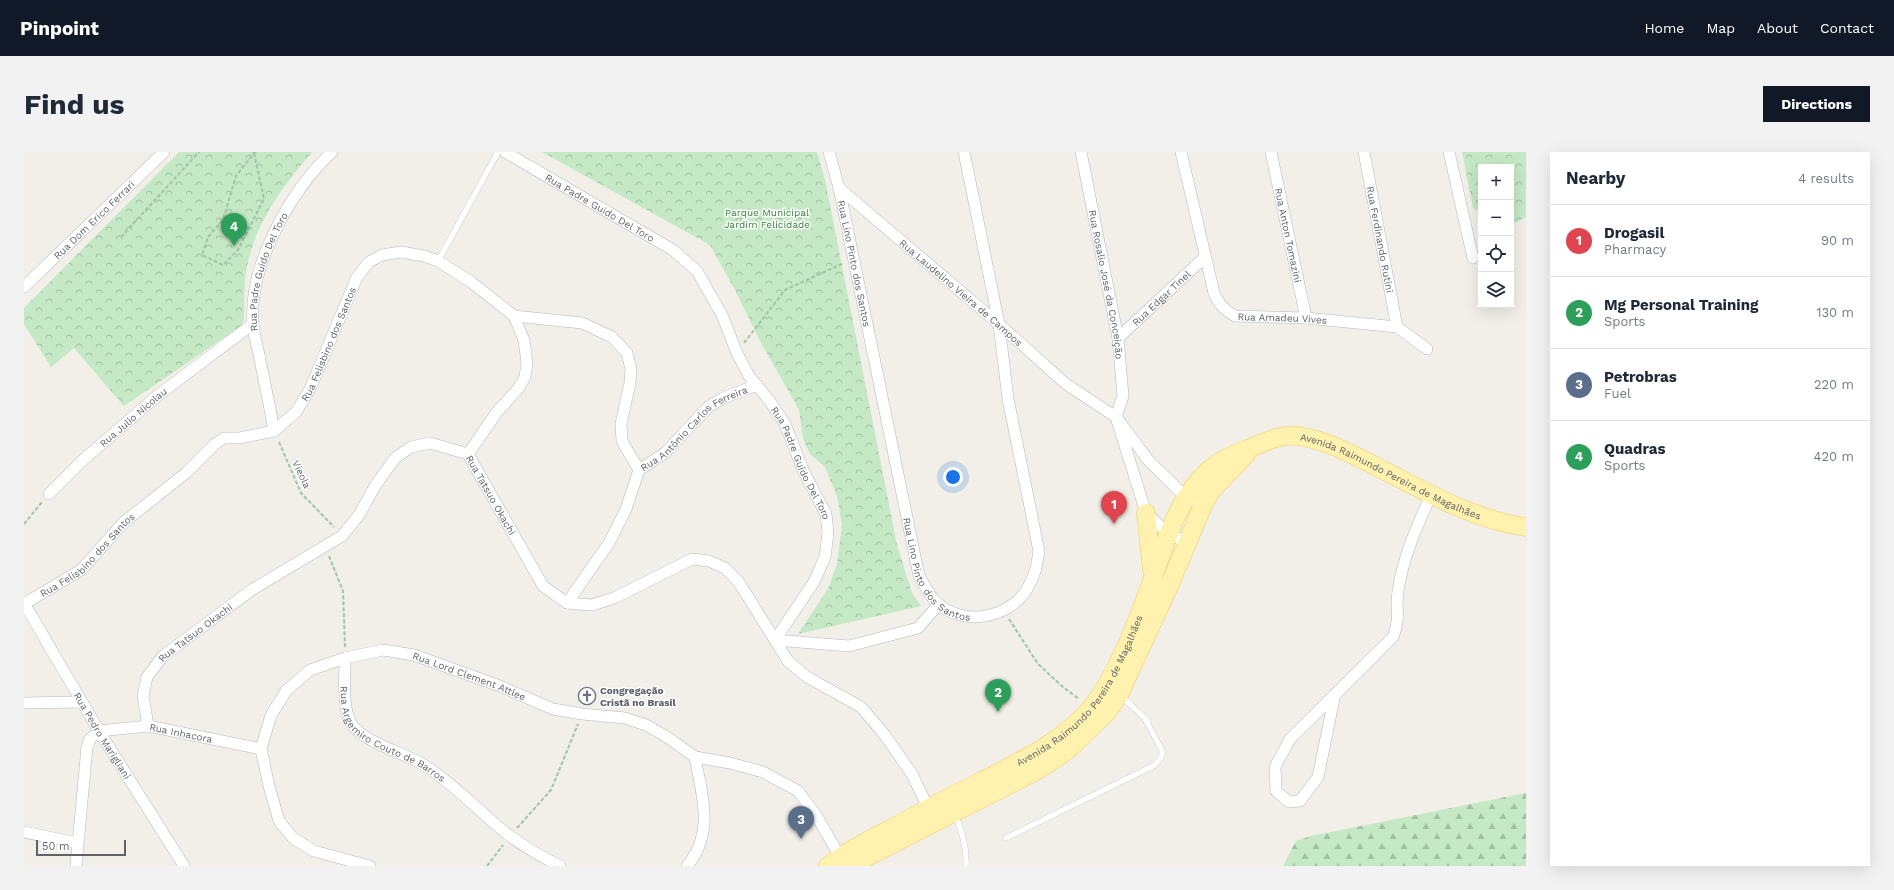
<!DOCTYPE html>
<meta charset="utf-8">
<style>
:root{--surface:#fff;--page:#f2f2f3;--text:#1f2937;--muted:#747a83;--line:#e0e1e3;--accent:#111827}
body{margin:0;font-family:"Work Sans",sans-serif;background:var(--page);color:var(--text)}
.controls{position:absolute;right:12px;top:12px;display:grid;overflow:hidden;border-radius:0px;box-shadow:0 4px 16px #0002}
.controls button{width:36px;height:36px;display:grid;place-items:center;padding:0;border:0;border-bottom:1px solid var(--line);background:var(--surface);color:var(--text);font:20px sans-serif}
.scale{position:absolute;left:12px;bottom:10px;width:90px;box-sizing:border-box;padding-left:4px;border:2px solid #5f6368;border-top:0;font-size:11px;line-height:14px;white-space:nowrap;color:#5f6368;-webkit-text-stroke:3px #fff;paint-order:stroke}
.you{position:absolute;left:929px;top:325px;width:14px;height:14px;margin:-10px;border:3px solid #fff;border-radius:50%;background:#1a73e8;box-shadow:0 0 0 6px #1a73e833}
.badge{display:grid;place-items:center;width:26px;height:26px;border-radius:50%;background:var(--accent);color:#fff;font-size:13px;font-weight:700}
.pin{position:absolute;translate:-50% -33px;filter:drop-shadow(0 1px 2px #0008)}
.pin::after{content:'';position:absolute;top:21px;width:14px;height:12px;background:inherit;clip-path:polygon(0 0,100% 0,50% 100%)}
.list{margin:0;padding:0;list-style:none}
h2{display:flex;justify-content:space-between;align-items:center;height:52px;margin:0;padding:0 16px;font-size:17px}
h2 small{font-size:13px;font-weight:400;color:var(--muted)}
.list li{display:grid;grid-template-columns:26px 1fr auto;gap:12px;align-items:center;box-sizing:border-box;height:72px;padding:0 16px;border-top:1px solid var(--line)}
.list b{display:block;font-size:15px;white-space:nowrap}
.list p{margin:0;font-size:13px;white-space:nowrap;color:var(--muted)}
.list em{font-size:13px;font-style:normal;color:var(--muted)}
.icon{flex:none;width:22px;height:22px;fill:none;stroke:currentColor;stroke-width:2;stroke-linecap:round;stroke-linejoin:round}
.map{position:relative;flex:none;width:1502px;height:714px;overflow:hidden;border-radius:0px}
header{display:flex;align-items:center;gap:24px;box-sizing:border-box;height:56px;padding:0 20px;background:var(--accent);color:#fff}
header strong{font-size:19px}
nav{display:flex;gap:22px;margin-inline-start:auto;font-size:14px}
.intro{display:flex;align-items:center;justify-content:space-between;box-sizing:border-box;height:96px;padding:0 24px}
h1{margin:0;font-size:28px}
.button{padding:10px 18px;border-radius:0px;background:var(--accent);color:#fff;font-size:14px;font-weight:700}
main{display:flex;gap:24px;padding:0 24px}
aside{flex:1;background:var(--surface);border-radius:0px;box-shadow:0 4px 16px #0002}
.map>svg:first-child{display:block}
</style>
<header>
<strong>Pinpoint</strong>
<nav><a>Home</a><a>Map</a><a>About</a><a>Contact</a></nav>
</header>
<div class="intro"><h1>Find us</h1><a class="button">Directions</a></div>
<main>
<div class="map">
<svg width="1502" height="714" viewBox="0 0 1502 714">
<defs>
<pattern id="forest-firs" width="22" height="20" patternUnits="userSpaceOnUse"><rect width="22" height="20" fill="#c5e8c5"/><path d="M5 1l3.5 6h-7zM16 11l3.5 6h-7z" fill="#a3c0a4"/></pattern>
<pattern id="park-crowns" width="20" height="18" patternUnits="userSpaceOnUse"><rect width="20" height="18" fill="#c5e8c5"/><path d="M2 6a3 3 0 1 1 6 0M12 15a3 3 0 1 1 6 0" fill="none" stroke="#a3c0a4"/></pattern>
</defs>
<rect width="100%" height="100%" fill="#f1efe8"/>
<path fill="url(#forest-firs)" d="M 1502,641 L 1502,714 L 1259,714 L 1272,689 L 1287,684 Z"/>
<path fill="url(#park-crowns)" d="M 155,0 L 288,0 C 261,31 233,69 224,110 C 219,128 221,149 220,168 L 217,174 L 100,254 L 50,196 L 27,215 L 0,172 L 0,156 Z
M 518,0 L 793,0 L 801,28 L 873,393 L 888,441 L 897,454 L 774,482 L 805,435 L 813,412 L 818,373 L 813,344 L 801,315 L 786,302 L 779,287 L 775,258 L 736,189 L 711,138 L 686,93 Z
M 1438,0 L 1502,0 L 1502,65 L 1487,73 L 1487,15 L 1457,15 L 1457,60 L 1449,56 Z"/>
<g fill="none" stroke-linecap="round" stroke-linejoin="round">
<defs>
<path id="lane" d="M 414,109 L 474,0
M 1098,545 L 1124,569
M 931,662 C 938,680 943,695 942,714
M 982,686 L 1131,613 L 1138,604 L 1138,598 L 1121,567"/>
<g id="street">
<path id="s1" d="M 481,0 L 649,98 L 673,119 L 698,163 L 713,201 L 725,224 L 745,248 L 761,272 L 780,320 L 802,362 L 804,381 L 801,405 L 790,430 L 751,488"/>
<path id="s2" d="M 805,0 L 815,36 L 975,172 L 1042,232 L 1092,265 L 1125,309 L 1166,349"/>
<path id="s3" d="M 1057,0 L 1094,186 L 1099,244 L 1092,265 L 1122,361 L 1144,381 L 1163,391"/>
<path id="s4" d="M 1157,0 L 1190,141 C 1195,152 1200,158 1211,164 L 1282,166 L 1373,175 L 1403,197"/>
<path id="s5" d="M 1247,0 L 1282,166"/>
<path id="s6" d="M 1340,0 L 1373,175"/>
<path d="M 1425,0 L 1449,106"/>
<path id="s7" d="M 815,36 L 895,424 C 900,432 905,443 912,450 C 938,475 985,467 1003,437 C 1011,424 1013,413 1015,399 L 984,247 L 975,172 L 940,0"/>
<path id="s8" d="M 0,135 L 140,0"/>
<path d="M 490,164 L 558,171 L 588,185 L 603,201 L 607,217 L 606,231 L 597,272 L 598,289 L 615,318"/>
<path id="s9" d="M 1094,186 L 1181,105"/>
<path id="s10" d="M 250,279 C 246,255 241,232 236,208 C 234,196 230,184 229,172 C 224,114 267,38 308,0"/>
<path id="s11" d="M 615,318 L 642,300 L 684,255 L 699,246 L 733,233"/>
<path id="s12" d="M 25,342 L 59,308 L 133,244 L 229,172"/>
<path id="s13" d="M 0,451 L 75,579 L 160,714"/>
<path d="M 543,451 L 585,391 L 602,357 L 615,318"/>
<path id="s14" d="M 0,452 L 57,418 L 100,370 L 162,321 L 191,292 L 200,286 L 216,286 L 250,279 L 272,260 L 286,237 L 333,125 L 345,110 L 358,103 L 377,100 L 400,104 L 414,109 L 447,130 L 490,164 L 500,188 L 503,211 L 501,225 L 494,237 L 473,260 L 444,302"/>
<path d="M 751,488 L 825,494 L 894,476 L 915,452"/>
<path id="s15" d="M 321,506 C 321,523 318,556 327,571 C 338,590 381,601 400,613 C 432,633 457,662 486,684 C 502,696 518,705 536,714"/>
<path d="M 1311,542 L 1294,625 L 1276,649 L 1265,650 L 1252,639 L 1251,615 L 1266,587 L 1369,485 C 1377,465 1371,457 1374,439 C 1379,405 1393,374 1407,343"/>
<path d="M 0,551 L 58,550"/>
<path id="s16" d="M 124,574 L 119,544 L 123,525 L 139,504 L 229,437 L 318,384 L 335,363 L 351,334 L 371,306 L 387,295 L 406,291 L 444,302 L 519,434 L 543,451 L 568,453 L 590,446 L 668,407 L 685,409 L 701,416 L 714,429 L 764,509 L 783,525 L 837,555 L 860,582 L 888,622 L 907,662"/>
<path d="M 0,680 L 53,691"/>
<path id="s17" d="M 52,714 L 63,595 L 66,587 L 75,579 L 124,574 L 237,597"/>
<path id="s18" d="M 346,714 L 290,699 L 269,686 L 255,669 L 245,634 L 237,597 L 247,563 L 262,539 L 286,518 L 321,506 L 359,498 L 390,503 L 473,533 L 529,557 L 558,562 L 601,566 L 622,573 L 643,585 L 671,605 L 706,611 L 739,620 L 774,639 L 792,663 L 819,710"/>
<path d="M 663,714 C 691,680 678,644 671,605"/>
</g>
<g id="primary">
<path d="M 1122,361 L 1128,418"/>
<path id="s19" d="M 804,714 C 830,694 852,685 880,670 C 909,653 940,638 970,623 C 1005,605 1042,586 1068,555 C 1095,520 1114,467 1129,426 C 1143,385 1155,342 1190,314 C 1202,304 1217,300 1231,294 C 1241,290 1251,285 1262,284 C 1292,281 1335,306 1361,319 C 1404,341 1453,369 1502,375"/>
<path d="M 825,714 L 1016,617 L 1044,598 L 1083,560 L 1095,543 L 1146,432 L 1180,351 L 1188,338 L 1222,303"/>
</g>
</defs>
<use href="#lane" stroke="#b5b8bc" stroke-width="6"/>
<use href="#street" stroke="#b5b8bc" stroke-width="12"/>
<use href="#primary" stroke="#f2c960" stroke-width="19"/>
<path stroke="#9cc7a9" stroke-width="2" stroke-dasharray="4 2" stroke-linecap="butt" d="M 229,0 L 230,1 L 232,0
M 230,1 L 240,47 L 214,98 L 199,113 L 178,103 L 184,85 L 199,68 L 212,24 Z
M 97,85 L 175,0
M 720,191 L 761,138 L 820,111
M 255,290 L 277,341 L 310,375
M 0,372 L 18,350
M 305,404 L 319,439 L 321,495
M 985,467 L 1014,512 L 1039,535 L 1055,547
M 493,676 L 527,638 L 554,572
M 463,714 L 479,693"/>
<use href="#lane" stroke="#fff" stroke-width="5.5"/>
<use href="#street" stroke="#fff" stroke-width="11"/>
<use href="#primary" stroke="#fff2af" stroke-width="18"/>
</g>
<defs>
<symbol id="church-ring" viewBox="-11 -11 22 22"><circle r="9.5" fill="#fff" stroke="#6b7280" stroke-width="1.5"/><path d="M-1.2-6h2.4v3.5h3.3v2.4h-3.3V6h-2.4V-.1h-3.3v-2.4h3.3Z" fill="#6b7280"/></symbol>
</defs>
<g fill-rule="evenodd">
<use href="#church-ring" x="553" y="534" width="20" height="20"/>
</g>
<g text-anchor="middle" stroke-width="3" stroke-linejoin="round" paint-order="stroke">
<g font-size="10" fill="#5f6368" stroke="#fff">
<text dy="4" stroke="none"><textPath href="#s1" startOffset="110">Rua Padre Guido Del Toro</textPath></text>
<text dy="4" stroke="none"><textPath href="#s8" startOffset="97">Rua Dom Erico Ferrari</textPath></text>
<text dy="4" stroke="none"><textPath href="#s5" startOffset="85">Rua Anton Tomazini</textPath></text>
<text dy="4" stroke="none"><textPath href="#s6" startOffset="89">Rua Ferdinando Rutini</textPath></text>
<text dy="4" stroke="none"><textPath href="#s7" startOffset="77">Rua Lino Pinto dos Santos</textPath></text>
<text dy="4" stroke="none"><textPath href="#s10" startOffset="164">Rua Padre Guido Del Toro</textPath></text>
<text dy="4" stroke="none"><textPath href="#s3" startOffset="135">Rua Rosalio José da Conceição</textPath></text>
<text dy="4" stroke="none"><textPath href="#s2" startOffset="198">Rua Laudelino Vieira de Campos</textPath></text>
<text dy="4" stroke="none"><textPath href="#s9" startOffset="59">Rua Edgar Tinel</textPath></text>
<text dy="4" stroke="none"><textPath href="#s4" startOffset="224">Rua Amadeu Vives</textPath></text>
<text dy="4" stroke="none"><textPath href="#s14" startOffset="417">Rua Felisbino dos Santos</textPath></text>
<text dy="4" stroke="none"><textPath href="#s12" startOffset="114">Rua Julio Nicolau</textPath></text>
<text dy="4" stroke="none"><textPath href="#s11" startOffset="70">Rua Antônio Carlos Ferreira</textPath></text>
<text dy="4" stroke="none"><textPath href="#s1" startOffset="446">Rua Padre Guido Del Toro</textPath></text>
<text transform="translate(278 322) rotate(65)" y="4">Vieola</text>
<text dy="4" stroke="none"><textPath href="#s19" startOffset="774">Avenida Raimundo Pereira de Magalhães</textPath></text>
<text dy="4" stroke="none"><textPath href="#s16" startOffset="512">Rua Tatsuo Okachi</textPath></text>
<text dy="4" stroke="none"><textPath href="#s14" startOffset="81">Rua Felisbino dos Santos</textPath></text>
<text dy="4" stroke="none"><textPath href="#s7" startOffset="401">Rua Lino Pinto dos Santos</textPath></text>
<text dy="4" stroke="none"><textPath href="#s16" startOffset="116">Rua Tatsuo Okachi</textPath></text>
<text dy="4" stroke="none"><textPath href="#s18" startOffset="441">Rua Lord Clement Attlee</textPath></text>
<text dy="4" stroke="none"><textPath href="#s19" startOffset="314">Avenida Raimundo Pereira de Magalhães</textPath></text>
<text dy="4" stroke="none"><textPath href="#s15" startOffset="102">Rua Argemiro Couto de Barros</textPath></text>
<text dy="4" stroke="none"><textPath href="#s17" startOffset="223">Rua Inhacora</textPath></text>
<text dy="4" stroke="none"><textPath href="#s13" startOffset="154">Rua Pedro Marigliani</textPath></text>
</g>
<g font-size="10" fill="#348238" stroke="#fff">
<text x="743" y="64">Parque Municipal<tspan x="743" dy="12">Jardim Felicidade</tspan></text>
</g>
<g font-size="10" font-weight="bold" fill="#5b616d" stroke="#fff" text-anchor="start">
<text x="576" y="542">Congregação<tspan x="576" dy="12">Cristã no Brasil</tspan></text>
</g>
</g>
</svg>
<div class="controls">
<button>+</button>
<button>−</button>
<button><svg class="icon" aria-label="locate" viewBox="0 0 24 24"><circle cx="12" cy="12" r="6"/><path d="M12 2v4M12 18v4M2 12h4M18 12h4"/></svg></button>
<button><svg class="icon" aria-label="layers" viewBox="0 0 24 24"><path d="M12 4l9 5-9 5-9-5zM3 14l9 5 9-5"/></svg></button>
</div>
<div class="scale">50 m</div>
<div class="you"></div>
<div class="pin badge" style="left:1090px;top:372px;background:#e0444e">1</div>
<div class="pin badge" style="left:974px;top:560px;background:#2e9e5b">2</div>
<div class="pin badge" style="left:777px;top:687px;background:#5c6f8a">3</div>
<div class="pin badge" style="left:210px;top:94px;background:#2e9e5b">4</div>
</div>
<aside>
<h2>Nearby<small>4 results</small></h2>
<ul class="list">
<li><span class="badge" style="background:#e0444e">1</span><div><b>Drogasil</b><p>Pharmacy</p></div><em>90 m</em></li>
<li><span class="badge" style="background:#2e9e5b">2</span><div><b>Mg Personal Training</b><p>Sports</p></div><em>130 m</em></li>
<li><span class="badge" style="background:#5c6f8a">3</span><div><b>Petrobras</b><p>Fuel</p></div><em>220 m</em></li>
<li><span class="badge" style="background:#2e9e5b">4</span><div><b>Quadras</b><p>Sports</p></div><em>420 m</em></li>
</ul>
</aside>
</main>
